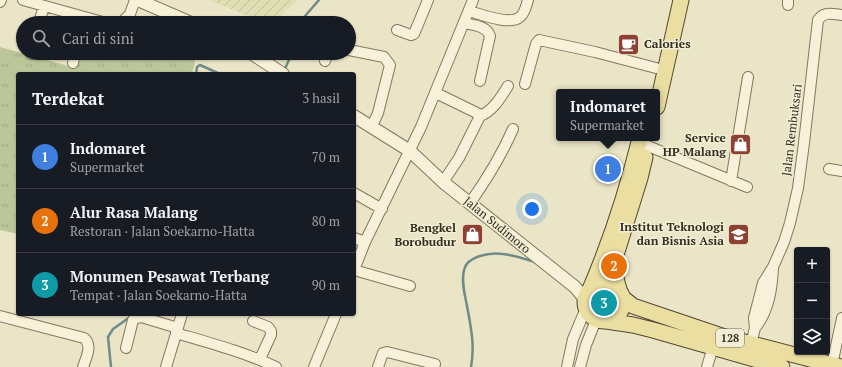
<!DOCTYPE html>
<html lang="id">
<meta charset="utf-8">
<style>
:root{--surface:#171b24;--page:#242831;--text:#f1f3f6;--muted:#9ea1a6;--line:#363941;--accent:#2563eb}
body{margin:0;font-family:"PT Serif",serif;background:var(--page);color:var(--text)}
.controls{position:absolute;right:12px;bottom:12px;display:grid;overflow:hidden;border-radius:4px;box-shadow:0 1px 3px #0004}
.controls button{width:36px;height:36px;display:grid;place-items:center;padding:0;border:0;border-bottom:1px solid var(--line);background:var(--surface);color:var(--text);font:20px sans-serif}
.you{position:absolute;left:532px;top:209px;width:14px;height:14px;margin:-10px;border:3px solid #fff;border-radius:50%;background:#1a73e8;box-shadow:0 0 0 6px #1a73e833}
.badge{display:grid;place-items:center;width:26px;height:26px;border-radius:50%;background:var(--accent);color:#fff;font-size:13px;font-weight:700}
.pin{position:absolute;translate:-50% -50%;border:2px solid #fff;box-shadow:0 1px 4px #0006}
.popup{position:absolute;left:556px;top:89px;width:104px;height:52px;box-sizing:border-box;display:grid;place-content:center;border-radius:4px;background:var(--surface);filter:drop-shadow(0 1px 3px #0005);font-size:13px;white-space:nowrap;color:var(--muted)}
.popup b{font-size:15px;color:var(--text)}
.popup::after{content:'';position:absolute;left:50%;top:100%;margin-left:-8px;border:8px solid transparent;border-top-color:var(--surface)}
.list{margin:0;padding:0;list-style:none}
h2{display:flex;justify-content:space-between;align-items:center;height:52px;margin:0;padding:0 16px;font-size:17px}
h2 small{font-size:13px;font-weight:400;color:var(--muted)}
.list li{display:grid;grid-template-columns:26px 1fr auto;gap:12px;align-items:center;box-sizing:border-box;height:64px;padding:0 16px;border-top:1px solid var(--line)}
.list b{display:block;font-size:15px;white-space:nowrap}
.list p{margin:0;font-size:13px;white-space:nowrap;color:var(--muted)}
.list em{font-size:13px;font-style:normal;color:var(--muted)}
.icon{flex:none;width:22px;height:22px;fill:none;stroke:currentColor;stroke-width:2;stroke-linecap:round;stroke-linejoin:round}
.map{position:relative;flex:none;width:842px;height:367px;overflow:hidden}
.search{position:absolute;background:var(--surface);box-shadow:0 1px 3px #0004;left:16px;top:16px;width:340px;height:44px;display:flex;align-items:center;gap:10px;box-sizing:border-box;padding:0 14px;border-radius:22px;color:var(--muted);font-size:15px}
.panel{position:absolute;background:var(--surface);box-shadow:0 1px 3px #0004;left:16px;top:72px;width:340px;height:244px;border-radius:4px}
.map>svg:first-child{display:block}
</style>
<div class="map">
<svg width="842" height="367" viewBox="0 0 842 367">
<defs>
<pattern id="farmland-furrows" width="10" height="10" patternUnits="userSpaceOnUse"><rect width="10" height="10" fill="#dfdfb4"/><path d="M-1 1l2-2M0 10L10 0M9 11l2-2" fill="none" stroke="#c0c09a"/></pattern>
<pattern id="grass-tufts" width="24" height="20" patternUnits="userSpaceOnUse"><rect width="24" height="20" fill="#bbc79b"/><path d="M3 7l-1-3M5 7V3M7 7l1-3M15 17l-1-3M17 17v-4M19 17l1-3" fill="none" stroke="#a1ab85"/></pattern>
</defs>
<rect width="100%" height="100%" fill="#eae5c6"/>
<path fill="url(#farmland-furrows)" d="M 209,0 L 298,0 L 273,23 L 266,23 Z"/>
<path fill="url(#grass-tufts)" d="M 0,47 L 76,68 L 80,53 L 197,53 L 192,74 L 18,74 L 18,234 L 0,230 Z"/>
<path fill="#bbc79b" d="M594 302a11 11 0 1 1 22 0a11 11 0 1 1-22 0Z"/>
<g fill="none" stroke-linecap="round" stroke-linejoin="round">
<path stroke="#6f8c89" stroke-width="2.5" d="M 299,23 L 319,0
M 284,71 L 292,53
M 196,74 L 197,67 L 200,65 L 220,74
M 111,367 L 108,337 L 113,329 L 130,317
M 471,367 C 475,345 471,328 467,306 C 465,295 461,282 464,270 C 467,256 490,252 503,254 C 514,255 525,259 535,262"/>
<defs>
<path id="minor" d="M 23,0 L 106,23
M 0,2 L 1,0
M 788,5 L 788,0
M 469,11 C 480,14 510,26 520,17 C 525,13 526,6 528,0
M 39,23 L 44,6
M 121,23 L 130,14 L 135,0
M 464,23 C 473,25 487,26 490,36 L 480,81
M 397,30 L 411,35 L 414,34 L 428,0
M 349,50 L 384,57 L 390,65 L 378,113 L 372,126
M 31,54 L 31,53
M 325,61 L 328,53
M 73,63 L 75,53
M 525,84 L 536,44 L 539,40 L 595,52 L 656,68
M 436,93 L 481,115
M 648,146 L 747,187
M 829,169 L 842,171
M 731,181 L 748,77
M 443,182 L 459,158 L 480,116 C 493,111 501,97 508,86
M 354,193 L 382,209
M 470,203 C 487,179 501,156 513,129
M 354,238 L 365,242
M 354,270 L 365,242 L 421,127 L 473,0
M 354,270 L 410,286
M 0,316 L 84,338 C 93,345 86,358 83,367
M 253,321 L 268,327 L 271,331 L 271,335 L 260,359
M 755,328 C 769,311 772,288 773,268
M 176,333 C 210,343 244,352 276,367
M 751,344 L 755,328 L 754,318 L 763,283 L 773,267 L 784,242 L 790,223 L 798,188 L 804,143 L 818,20 C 824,11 833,14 842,15
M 126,348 L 133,320 L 136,318 L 141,317 L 178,328
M 832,365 L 842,318
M 166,367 L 182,314
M 314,367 L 336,314
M 378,367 L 383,353 L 387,352 L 435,364
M 567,367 L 573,339 L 586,308
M 580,367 L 586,345 L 596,320
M 707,367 L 713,347"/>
<path id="tertiary" d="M 138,0 L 191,23
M 251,53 L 283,74
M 354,116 L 410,151 L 443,182 L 575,287 L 585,299"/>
<path id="primary" d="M 657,107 L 681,0
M585 302a19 19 0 1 1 38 0a19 19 0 1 1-38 0Z
M 591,287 C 611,240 628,187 640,138
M 619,289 C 615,277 613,267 616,255 L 640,178 L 645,157
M 623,298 L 633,306 L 725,337 L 841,367
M 606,321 L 633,325 L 653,330 L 782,367"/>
</defs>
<use href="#minor" stroke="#84785d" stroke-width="12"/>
<use href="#tertiary" stroke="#84785d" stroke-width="14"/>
<use href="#primary" stroke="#524631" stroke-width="17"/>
<use href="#minor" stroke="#f6f1d8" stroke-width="10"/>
<use href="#tertiary" stroke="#f6f1d8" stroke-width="12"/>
<use href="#primary" stroke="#eadea1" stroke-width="15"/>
</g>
<defs>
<symbol id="cafe-square" viewBox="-11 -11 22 22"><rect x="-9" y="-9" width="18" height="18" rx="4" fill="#8e4033" stroke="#f2eed5"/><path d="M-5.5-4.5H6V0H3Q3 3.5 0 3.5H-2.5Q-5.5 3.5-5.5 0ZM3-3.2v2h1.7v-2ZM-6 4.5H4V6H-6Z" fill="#fff"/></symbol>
<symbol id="shop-square" viewBox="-11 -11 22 22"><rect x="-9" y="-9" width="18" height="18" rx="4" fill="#8e4033" stroke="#f2eed5"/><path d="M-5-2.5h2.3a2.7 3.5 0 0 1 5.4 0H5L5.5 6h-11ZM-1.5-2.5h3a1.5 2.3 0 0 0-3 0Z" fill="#fff"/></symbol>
<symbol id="university-square" viewBox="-11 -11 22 22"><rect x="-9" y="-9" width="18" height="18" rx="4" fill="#8e4033" stroke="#f2eed5"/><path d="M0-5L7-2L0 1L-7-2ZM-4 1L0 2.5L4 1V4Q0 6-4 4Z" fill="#fff"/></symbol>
</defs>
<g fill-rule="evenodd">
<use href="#cafe-square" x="616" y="32" width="25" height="25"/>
<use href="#shop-square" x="728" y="132" width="25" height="25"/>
<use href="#university-square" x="726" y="222" width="25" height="25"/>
<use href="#shop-square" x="460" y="222" width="25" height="25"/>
</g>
<g text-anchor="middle" stroke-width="3" stroke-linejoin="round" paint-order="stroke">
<rect fill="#f2eed5" stroke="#6e6856" stroke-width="1" x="716" y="329" width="28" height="18" rx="3"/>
<g font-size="11" font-weight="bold" fill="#352e20">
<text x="730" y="342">128</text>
</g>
<g font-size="12" font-weight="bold" fill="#352e20" stroke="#f2eed5" text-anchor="end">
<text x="644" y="48" text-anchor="start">Calories</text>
<text x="726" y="142">Service<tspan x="726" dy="14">HP Malang</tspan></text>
<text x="724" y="231">Institut Teknologi<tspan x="724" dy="14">dan Bisnis Asia</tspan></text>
<text x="456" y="232">Bengkel<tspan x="456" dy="14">Borobudur</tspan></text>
</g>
<g font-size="12" fill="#352e20" stroke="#f2eed5">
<text transform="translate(792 130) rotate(-83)" y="4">Jalan Rembuksari</text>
<text transform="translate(497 225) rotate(39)" y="4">Jalan Sudimoro</text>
</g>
</g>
</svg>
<div class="controls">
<button>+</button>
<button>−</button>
<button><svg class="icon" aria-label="layers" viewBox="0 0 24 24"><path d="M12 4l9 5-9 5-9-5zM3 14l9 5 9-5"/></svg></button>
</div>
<div class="you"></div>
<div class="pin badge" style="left:608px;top:169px;background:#3f7fe0">1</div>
<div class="popup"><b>Indomaret</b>Supermarket</div>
<div class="pin badge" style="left:614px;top:266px;background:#e8710a">2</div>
<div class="pin badge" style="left:604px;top:303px;background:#0f9aa8">3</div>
<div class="search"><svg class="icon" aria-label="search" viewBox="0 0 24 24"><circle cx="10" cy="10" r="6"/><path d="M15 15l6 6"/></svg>Cari di sini</div>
<section class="panel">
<h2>Terdekat<small>3 hasil</small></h2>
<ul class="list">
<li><span class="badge" style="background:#3f7fe0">1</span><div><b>Indomaret</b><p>Supermarket</p></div><em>70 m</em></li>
<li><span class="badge" style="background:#e8710a">2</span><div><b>Alur Rasa Malang</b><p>Restoran · Jalan Soekarno-Hatta</p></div><em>80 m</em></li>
<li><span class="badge" style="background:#0f9aa8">3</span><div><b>Monumen Pesawat Terbang</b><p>Tempat · Jalan Soekarno-Hatta</p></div><em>90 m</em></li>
</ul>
</section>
</div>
